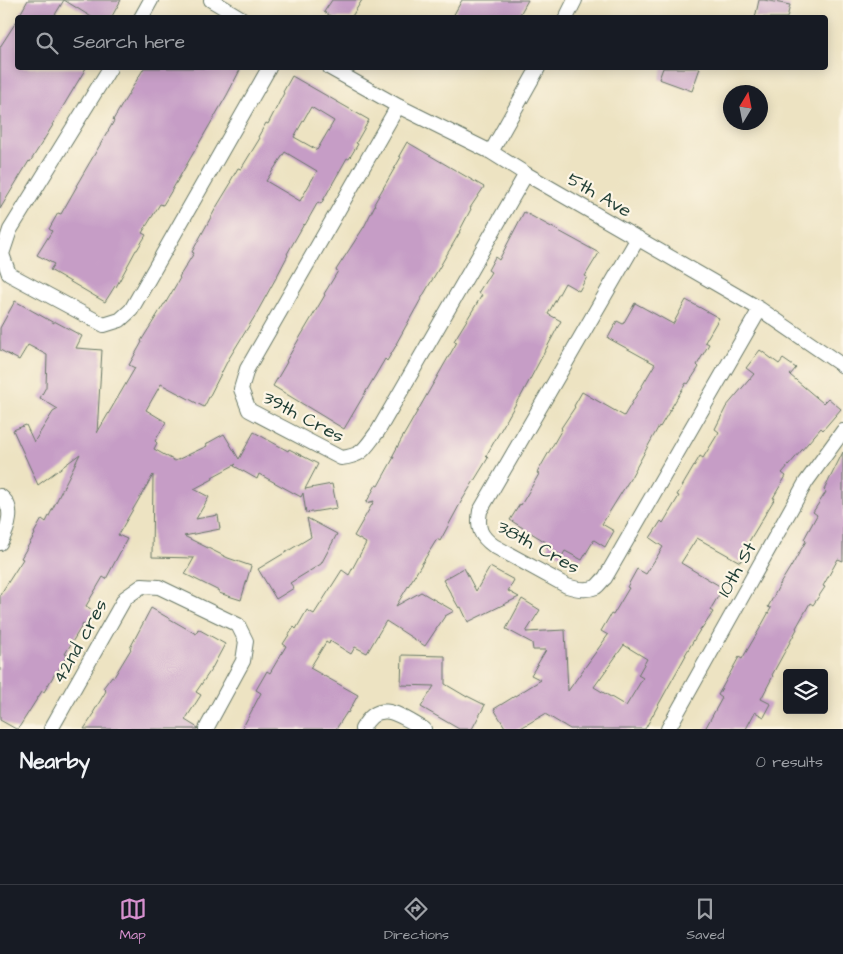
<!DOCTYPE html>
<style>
:root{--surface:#171b24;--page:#20242c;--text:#f1f3f6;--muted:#9ea1a6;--line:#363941;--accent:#d690ce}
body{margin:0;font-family:"Architects Daughter",sans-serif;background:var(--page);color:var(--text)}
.controls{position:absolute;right:15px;bottom:15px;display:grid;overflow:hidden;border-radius:5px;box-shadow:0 2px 12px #0003}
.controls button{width:45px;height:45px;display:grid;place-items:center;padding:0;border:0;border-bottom:1px solid var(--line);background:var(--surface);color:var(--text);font:25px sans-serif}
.compass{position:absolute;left:723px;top:85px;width:45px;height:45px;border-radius:50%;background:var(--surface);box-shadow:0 2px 12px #0003;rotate:10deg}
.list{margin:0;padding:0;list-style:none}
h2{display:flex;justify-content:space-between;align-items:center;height:65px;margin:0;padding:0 20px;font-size:21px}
h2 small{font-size:16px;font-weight:400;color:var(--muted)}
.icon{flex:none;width:28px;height:28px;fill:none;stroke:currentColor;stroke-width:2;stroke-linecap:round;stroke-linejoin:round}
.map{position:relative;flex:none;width:843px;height:729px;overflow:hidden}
.search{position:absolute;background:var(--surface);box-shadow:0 2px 12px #0003;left:15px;right:15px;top:15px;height:55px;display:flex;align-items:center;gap:12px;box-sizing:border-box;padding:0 18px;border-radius:5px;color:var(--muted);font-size:19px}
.sheet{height:155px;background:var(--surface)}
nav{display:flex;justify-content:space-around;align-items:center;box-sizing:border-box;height:70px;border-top:1px solid var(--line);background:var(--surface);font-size:14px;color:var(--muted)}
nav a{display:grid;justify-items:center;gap:2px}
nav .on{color:var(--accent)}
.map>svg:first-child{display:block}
</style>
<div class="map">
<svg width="843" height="729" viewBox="0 0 843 729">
<rect width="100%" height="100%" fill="#fcf5e5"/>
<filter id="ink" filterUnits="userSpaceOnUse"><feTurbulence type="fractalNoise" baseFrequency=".02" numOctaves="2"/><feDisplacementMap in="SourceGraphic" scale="10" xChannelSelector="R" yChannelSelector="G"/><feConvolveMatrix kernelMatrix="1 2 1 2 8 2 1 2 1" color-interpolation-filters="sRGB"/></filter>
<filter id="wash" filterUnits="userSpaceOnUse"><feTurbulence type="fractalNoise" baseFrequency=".0096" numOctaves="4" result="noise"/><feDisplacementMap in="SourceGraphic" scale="20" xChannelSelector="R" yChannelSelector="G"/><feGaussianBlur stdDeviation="1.12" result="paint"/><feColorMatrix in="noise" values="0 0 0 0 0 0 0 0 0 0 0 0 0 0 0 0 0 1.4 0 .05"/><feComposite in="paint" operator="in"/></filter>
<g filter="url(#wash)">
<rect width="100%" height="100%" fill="#ede3c2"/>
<g id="blocks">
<path fill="#c69dc6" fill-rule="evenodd" d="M 28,0 L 121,0 L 111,18 L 93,18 L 64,0 L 53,18 L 18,18 Z
M 332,0 L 362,0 L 351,18 L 334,18 L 324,12 Z
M 462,0 L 528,0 L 518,18 L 452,18 Z
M 759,0 L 764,0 L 790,5 L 787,18 L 755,18 Z
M 18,19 L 18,68 L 86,68 L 52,125 L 53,125 L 30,162 L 29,161 L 0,209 L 0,47 Z
M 144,68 L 241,68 L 227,95 L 172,190 L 163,205 L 160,204 L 142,233 L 146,235 L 137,250 L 136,250 L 116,287 L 115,286 L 105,302 L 50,270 L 54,264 L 37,255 L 52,231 L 49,229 L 58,213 L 61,214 L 77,186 L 76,186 L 114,121 L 113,120 Z
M 663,68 L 700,68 L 692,91 L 659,79 Z
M 292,76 L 369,120 L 356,143 L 358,144 L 349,159 L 347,158 L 321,204 L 318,202 L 305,225 L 304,224 L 287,254 L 288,255 L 276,278 L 255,316 L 228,360 L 204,407 L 161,384 L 146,410 L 166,422 L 155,441 L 157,443 L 154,449 L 175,461 L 207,446 L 206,444 L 224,434 L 239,459 L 254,432 L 288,451 L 289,449 L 318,464 L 305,489 L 332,484 L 337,508 L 306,513 L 303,493 L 301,497 L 259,474 L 257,479 L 234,466 L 236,464 L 212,477 L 213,479 L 194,489 L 209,497 L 196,519 L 218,515 L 220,529 L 184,536 L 228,558 L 251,566 L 241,600 L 219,593 L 219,591 L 185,574 L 194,558 L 152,557 L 153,475 L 118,535 L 127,539 L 106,579 L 103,577 L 86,606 L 94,611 L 86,626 L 83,624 L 65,654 L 67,655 L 58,671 L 57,670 L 44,692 L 42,691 L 18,729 L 16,729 L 0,720 L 0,595 L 23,559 L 21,558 L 35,534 L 34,533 L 42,519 L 46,522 L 80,454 L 38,485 L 13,430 L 26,425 L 34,442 L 53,412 L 58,409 L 40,398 L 46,387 L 47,355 L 28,345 L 19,360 L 0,350 L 0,328 L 15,301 L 54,323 L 54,321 L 82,336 L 76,348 L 102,350 L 97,433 L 135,368 L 129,365 L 142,342 L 141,341 L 164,304 L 165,304 L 180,278 L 179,277 L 194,253 L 192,252 L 217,206 L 231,183 L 230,182 L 238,168 L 241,169 L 260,138 L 258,137 L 266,123 L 268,124 L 284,93 L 283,92 ZM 311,107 L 334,121 L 317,150 L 294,137 ZM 285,152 L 317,171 L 300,201 L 266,181 Z
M 407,142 L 484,187 L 470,208 L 471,209 L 459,232 L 460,232 L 421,299 L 396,344 L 397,344 L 387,361 L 385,359 L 344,429 L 273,386 L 287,362 L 286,361 L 325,295 L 324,294 L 338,271 L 336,270 L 364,227 L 375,205 L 374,204 L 401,157 L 399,156 Z
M 524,212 L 599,253 L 585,276 L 587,277 L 579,291 L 565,283 L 548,314 L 561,321 L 520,398 L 519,398 L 486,456 L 488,458 L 461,502 L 440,541 L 437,539 L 396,606 L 421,592 L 454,611 L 445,616 L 425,646 L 386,621 L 367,653 L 355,647 L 351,654 L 330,641 L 329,644 L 326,642 L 310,668 L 358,695 L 348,713 L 347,712 L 336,729 L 242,729 L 261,693 L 256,690 L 267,671 L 270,673 L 286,646 L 283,644 L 294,627 L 296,629 L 307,610 L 314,614 L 342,570 L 349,575 L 366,543 L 354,536 L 374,501 L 366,503 L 376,485 L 378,486 L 394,457 L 392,457 L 401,440 L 457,342 L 454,341 L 482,295 L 478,293 L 491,272 L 488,270 L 495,257 L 499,260 Z
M 686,300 L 719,318 L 705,342 L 709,344 L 697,365 L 699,367 L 688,384 L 686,383 L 660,427 L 659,426 L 630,479 L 602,524 L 614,531 L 605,547 L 594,540 L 582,560 L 565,551 L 562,556 L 547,547 L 549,544 L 510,520 L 520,504 L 521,505 L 539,474 L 537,473 L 562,429 L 561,428 L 575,407 L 574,406 L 582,392 L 624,416 L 655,364 L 608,338 L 617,321 L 623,324 L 635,303 L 673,324 Z
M 760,350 L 779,364 L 783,359 L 796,368 L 790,375 L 823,403 L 828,398 L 841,409 L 823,430 L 821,428 L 782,473 L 786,476 L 773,498 L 775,498 L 748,543 L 751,544 L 740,562 L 697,538 L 681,563 L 723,588 L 710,610 L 713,612 L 702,629 L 701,628 L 685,655 L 686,655 L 645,729 L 570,729 L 545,714 L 519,729 L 506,729 L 494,709 L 541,680 L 531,675 L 546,650 L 533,650 L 532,643 L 506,629 L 522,599 L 540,610 L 526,632 L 565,630 L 568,691 L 608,635 L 601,631 L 611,614 L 613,615 L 629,588 L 627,587 L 637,569 L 646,574 L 663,547 L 650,538 L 661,521 L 663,523 L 679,496 L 677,495 L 700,456 L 703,458 L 719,432 L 715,429 L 726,407 L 754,374 L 746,368 ZM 624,645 L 647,659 L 638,675 L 643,678 L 626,706 L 594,687 Z
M 843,452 L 843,561 L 838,559 L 823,586 L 825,587 L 813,605 L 810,603 L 796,628 L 797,629 L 784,653 L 772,675 L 773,676 L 761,699 L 771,704 L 764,717 L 755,712 L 746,729 L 705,729 L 722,698 L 718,695 L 739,657 L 742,659 L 759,630 L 771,608 L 768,607 L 780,584 L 791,566 L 791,567 L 806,541 L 804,539 L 817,515 L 813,512 L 826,492 L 824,490 Z
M 307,518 L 337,534 L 321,564 L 290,583 L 294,588 L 276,599 L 258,569 L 311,537 Z
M 490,567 L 514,580 L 508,591 L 519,597 L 468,622 L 461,607 L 459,608 L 443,580 L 464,568 L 476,591 Z
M 151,608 L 196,634 L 198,629 L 225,644 L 211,670 L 196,692 L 201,695 L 185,720 L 198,728 L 197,729 L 84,729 L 94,714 L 93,713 L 106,691 L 103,688 L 112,676 L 114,677 L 131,649 L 130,648 Z
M 402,655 L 445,656 L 445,684 L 467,697 L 467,696 L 485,705 L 472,729 L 459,729 L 421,707 L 434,686 L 401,685 Z"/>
</g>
</g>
<g filter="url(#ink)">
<use href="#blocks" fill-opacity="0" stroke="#677766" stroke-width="1"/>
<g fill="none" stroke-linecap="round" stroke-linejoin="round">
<defs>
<path id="minor" d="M 211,0 L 241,18
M 141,18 L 151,0
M 566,18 L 575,0
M 110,68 L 10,230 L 2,254 L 9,274 L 104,325 L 120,320 L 131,310 L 269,68
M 330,68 L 398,106 L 491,152 L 526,174 L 760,309 L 843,366
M 398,106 L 247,369 L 241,389 L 249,410 L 341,458 C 364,455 364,449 378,431 L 526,174
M 491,152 L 538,68
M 638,238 L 480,511 C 477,528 480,536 494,546 L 567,586 C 576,589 587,591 596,587 C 599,585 602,580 605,578 L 760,309
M 0,496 C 16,507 8,529 0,543
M 51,729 L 125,598 L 142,586 L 159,587 L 238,625 L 246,641 L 243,661 L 206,729
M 362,729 C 379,697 400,716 424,729
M 668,729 L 806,482 L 843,431"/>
</defs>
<use href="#minor" stroke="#677766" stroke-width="16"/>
<use href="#minor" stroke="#fff" stroke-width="14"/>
</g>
</g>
<g text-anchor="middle" stroke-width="4.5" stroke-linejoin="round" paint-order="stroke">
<g font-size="19" fill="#1f3d34" stroke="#fcf5e5">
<text transform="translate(600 194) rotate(30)" y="7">5th Ave</text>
<text transform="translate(304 416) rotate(28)" y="7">39th Cres</text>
<text transform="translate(539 546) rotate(29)" y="7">38th Cres</text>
<text transform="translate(736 569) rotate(-61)" y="7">10th St</text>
<text transform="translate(79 641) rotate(-61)" y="7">42nd cres</text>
</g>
</g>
</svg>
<div class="controls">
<button><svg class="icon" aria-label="layers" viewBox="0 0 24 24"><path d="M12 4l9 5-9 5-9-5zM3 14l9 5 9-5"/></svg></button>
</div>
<svg class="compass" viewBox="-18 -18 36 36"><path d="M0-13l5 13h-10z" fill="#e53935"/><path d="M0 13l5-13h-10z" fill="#9ea1a6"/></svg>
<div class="search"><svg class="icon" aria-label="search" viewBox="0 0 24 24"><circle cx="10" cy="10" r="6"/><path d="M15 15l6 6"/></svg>Search here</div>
</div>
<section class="sheet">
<h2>Nearby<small>0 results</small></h2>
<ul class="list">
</ul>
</section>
<nav>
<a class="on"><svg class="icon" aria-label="map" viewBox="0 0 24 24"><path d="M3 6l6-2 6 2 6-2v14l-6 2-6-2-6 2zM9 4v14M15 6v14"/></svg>Map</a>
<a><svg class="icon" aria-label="directions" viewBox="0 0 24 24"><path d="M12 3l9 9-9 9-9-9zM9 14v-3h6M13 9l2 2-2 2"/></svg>Directions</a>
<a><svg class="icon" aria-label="saved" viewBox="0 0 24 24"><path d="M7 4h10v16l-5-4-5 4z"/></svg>Saved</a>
</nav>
